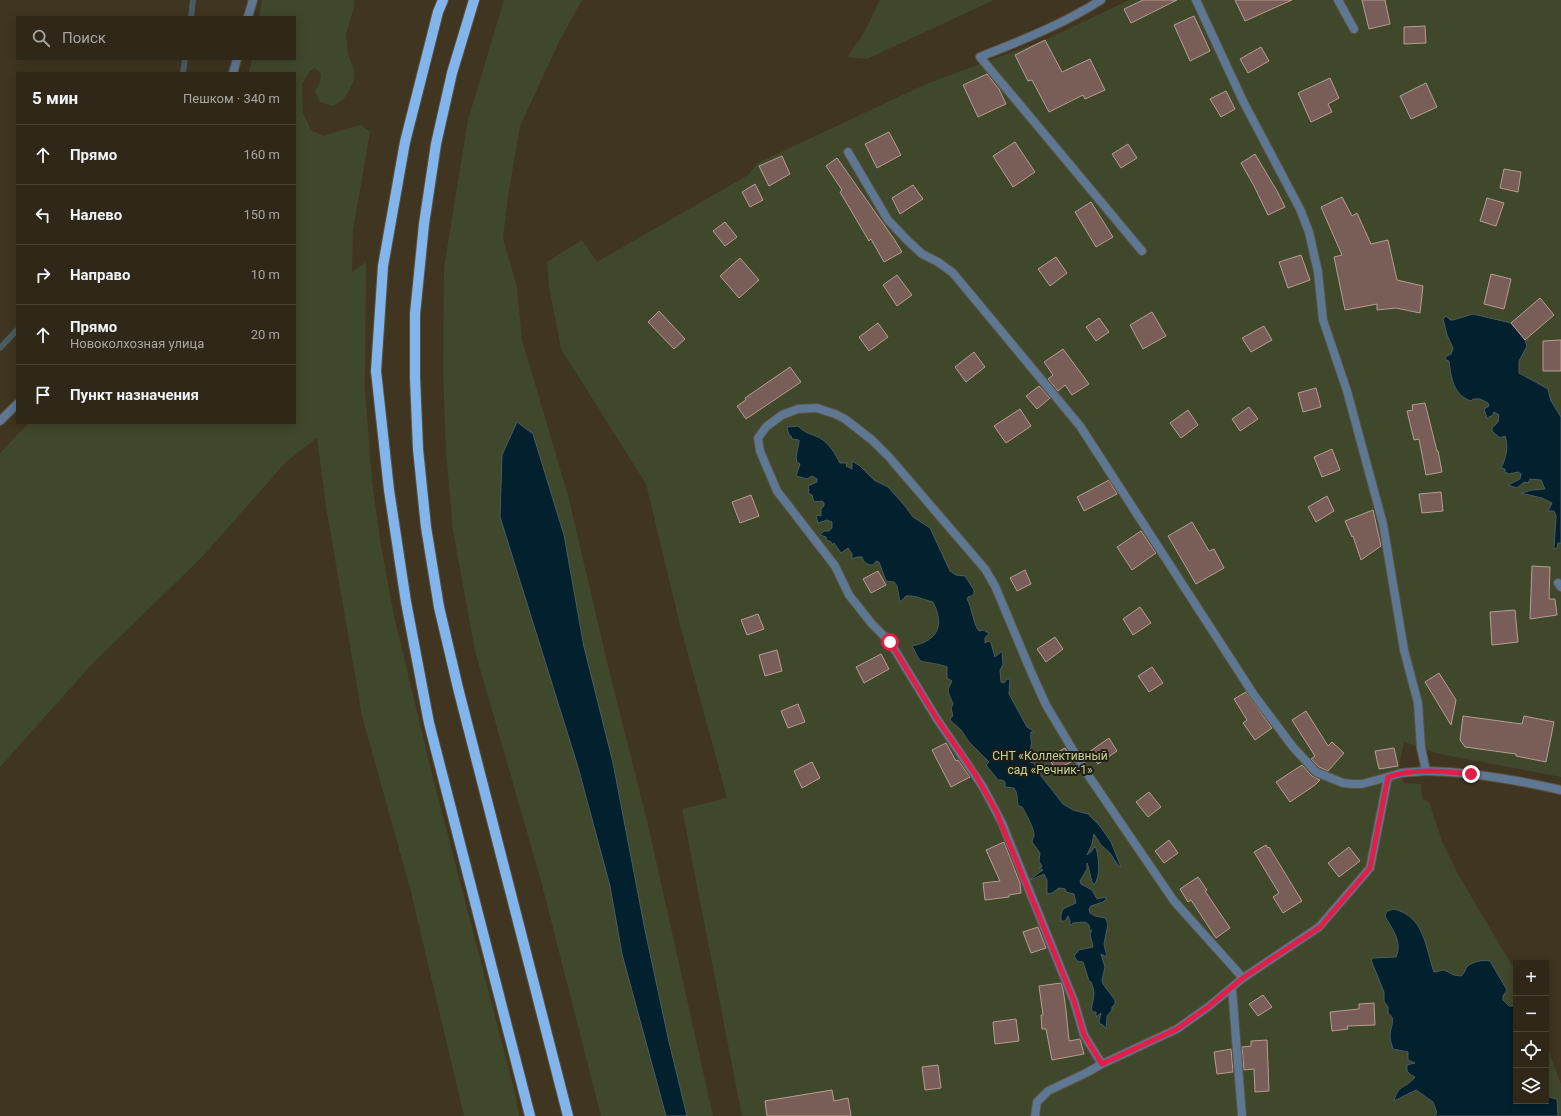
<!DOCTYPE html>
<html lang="ru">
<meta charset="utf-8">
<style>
:root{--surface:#2f2818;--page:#3b3425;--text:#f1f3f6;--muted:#a7a6a2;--line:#4a4437}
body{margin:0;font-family:Roboto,sans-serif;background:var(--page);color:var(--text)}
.controls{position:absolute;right:12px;bottom:12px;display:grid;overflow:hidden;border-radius:0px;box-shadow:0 2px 10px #0003}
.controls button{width:36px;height:36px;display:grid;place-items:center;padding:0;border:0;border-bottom:1px solid var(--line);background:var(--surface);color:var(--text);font:20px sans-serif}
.stop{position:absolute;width:12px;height:12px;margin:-9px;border:3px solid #e11d48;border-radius:50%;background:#fff}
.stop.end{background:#e11d48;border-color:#fff;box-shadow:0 1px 4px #0008}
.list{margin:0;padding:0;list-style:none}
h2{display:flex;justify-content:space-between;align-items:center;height:52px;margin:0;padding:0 16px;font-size:17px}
h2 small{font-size:13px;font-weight:400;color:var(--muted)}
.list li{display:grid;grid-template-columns:26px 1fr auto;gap:12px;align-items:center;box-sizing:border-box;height:60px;padding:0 16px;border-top:1px solid var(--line)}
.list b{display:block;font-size:15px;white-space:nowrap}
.list p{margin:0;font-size:13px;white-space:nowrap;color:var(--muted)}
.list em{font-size:13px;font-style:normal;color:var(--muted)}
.icon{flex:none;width:22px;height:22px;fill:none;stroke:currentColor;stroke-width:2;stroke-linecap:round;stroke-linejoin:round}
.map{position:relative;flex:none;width:1561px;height:1116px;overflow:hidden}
.search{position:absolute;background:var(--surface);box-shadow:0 2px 10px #0003;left:16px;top:16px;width:280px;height:44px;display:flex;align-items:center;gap:10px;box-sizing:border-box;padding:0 14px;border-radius:0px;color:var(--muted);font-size:15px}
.panel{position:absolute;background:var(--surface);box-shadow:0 2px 10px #0003;left:16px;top:72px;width:280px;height:352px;border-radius:0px}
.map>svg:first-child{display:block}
</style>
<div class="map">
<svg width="1561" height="1116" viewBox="0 0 1561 1116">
<rect width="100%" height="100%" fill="#3f3520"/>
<path fill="#40482c" d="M 262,0 L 354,0 L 354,8 L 346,34 L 348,54 L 354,69 L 354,81 L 344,99 L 333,106 L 320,102 L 315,91 L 320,82 L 321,74 L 315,68 L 309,72 L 302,84 L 303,113 L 311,130 L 324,136 L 349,128 L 361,125 L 370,132 L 353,230 L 352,272 L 366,262 L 365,390 L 372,481 L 381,546 L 394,616 L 434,782 L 515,1093 L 519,1116 L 464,1116 L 410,888 L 362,716 L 326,506 L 317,438 L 287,461 L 202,557 L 92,664 L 0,767 L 0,453 L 29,423 L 295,423 L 295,73 L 249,73 L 252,59 L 295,59 L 295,17 L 259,17 Z
M 504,0 L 582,0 L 560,40 L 520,126 L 508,196 L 503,238 L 517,288 L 522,340 L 568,495 L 608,666 L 649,829 L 713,1116 L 601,1116 L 541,881 L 475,651 L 453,531 L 446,451 L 443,370 L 444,268 L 468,120 Z
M 880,0 L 994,0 L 867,59 L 847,57 L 864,33 Z
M 1129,0 L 1561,0 L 1561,777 L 1440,754 L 1404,742 L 1399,765 L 1404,783 L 1421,784 L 1422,799 L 1429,802 L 1442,841 L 1459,876 L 1516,972 L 1516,1101 L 1546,1101 L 1546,1044 L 1561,1084 L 1561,1116 L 742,1116 L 682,809 L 727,798 L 680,625 L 646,484 L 561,349 L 549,287 L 547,262 L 582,240 L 597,262 L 748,175 L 758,163 L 926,84 L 1045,40 Z"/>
<path fill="#02202d" stroke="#495c62" d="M 1473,314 L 1511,323 L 1525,340 L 1527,346 L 1519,361 L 1519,373 L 1548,389 L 1551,401 L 1561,417 L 1561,543 L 1558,543 L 1557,548 L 1554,549 L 1556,516 L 1554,511 L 1548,511 L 1552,503 L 1542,498 L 1521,493 L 1532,490 L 1545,489 L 1541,480 L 1530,479 L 1528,483 L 1524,482 L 1517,488 L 1508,485 L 1520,479 L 1521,474 L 1518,472 L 1509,474 L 1505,472 L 1505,469 L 1501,468 C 1506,458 1509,447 1505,436 L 1500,438 L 1492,431 L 1492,428 L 1498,422 L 1499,415 L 1494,412 L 1493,415 L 1487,418 L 1484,409 L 1489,406 L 1488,403 L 1480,399 L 1473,399 L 1471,401 C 1453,395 1451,377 1449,361 L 1446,360 L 1445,357 L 1451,354 L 1453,348 L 1447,335 L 1443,319 L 1446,316 L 1450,320 L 1453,320 Z
M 517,422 L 533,434 L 564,535 L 584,647 L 613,763 L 645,930 L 669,1042 L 687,1116 L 666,1116 L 622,954 L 610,886 L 578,767 L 500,517 L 502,455 Z
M 798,426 C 804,433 812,434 820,438 C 830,444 835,454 840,463 L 847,463 L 846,466 L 852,469 L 852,461 L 860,466 L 874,480 L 888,487 L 905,506 L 913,517 L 930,528 L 950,571 L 956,575 L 965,576 L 974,590 L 974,595 L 968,597 L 967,599 C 972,608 974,626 979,631 L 983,630 L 989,633 L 985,638 L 985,643 L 989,641 L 991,643 L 995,657 L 1002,651 L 1003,665 L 1000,670 L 1001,682 L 1004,683 L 1007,679 L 1010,679 L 1009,694 L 1027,727 L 1035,732 L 1031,732 C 1030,737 1032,741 1031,746 C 1030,753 1028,756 1031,763 L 1033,762 L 1042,777 L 1063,804 L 1073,810 L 1088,814 L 1100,826 L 1111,842 L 1121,867 L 1118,865 L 1110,853 L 1101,845 L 1094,834 L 1092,844 L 1087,855 L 1092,851 L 1094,847 L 1096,848 C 1099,859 1101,876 1094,885 C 1090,880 1090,870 1087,863 L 1087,869 L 1080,881 L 1081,884 L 1092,890 L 1097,899 L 1106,897 L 1106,899 L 1103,902 L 1091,906 L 1089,909 L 1090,913 L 1095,916 L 1105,918 L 1108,924 L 1104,944 L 1107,957 L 1101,954 L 1105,967 L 1102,980 L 1103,984 L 1115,1000 L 1115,1004 L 1112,1007 L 1112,1010 L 1107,1016 L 1106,1029 L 1103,1025 L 1100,1024 L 1099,1021 L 1101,1013 L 1096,1017 L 1096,1012 L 1092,1012 C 1090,1002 1098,997 1091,982 L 1089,981 L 1083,962 L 1077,961 L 1074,956 L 1079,950 L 1093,947 L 1090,934 L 1092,930 L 1090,931 L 1089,925 L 1085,922 L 1073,923 L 1070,926 L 1070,921 L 1068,916 L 1065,921 L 1061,921 L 1061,914 L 1063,909 L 1076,903 L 1074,894 L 1066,892 L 1065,889 L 1059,888 L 1052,893 L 1047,894 L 1047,880 L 1044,874 L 1028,881 L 1043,870 L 1038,868 L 1042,867 L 1039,861 L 1040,853 L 1032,842 C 1032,839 1034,837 1034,835 C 1035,831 1025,811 1022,807 L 1019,806 C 1016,802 1019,795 1014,788 L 1005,787 L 1005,782 L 1002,780 L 998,780 L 986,765 L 989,762 L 969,742 L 961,730 L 950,720 L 951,717 L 953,716 L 951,708 L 953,704 C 949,692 945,694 952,681 L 947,678 L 947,667 C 941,664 922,662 921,661 C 917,658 915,650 912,646 C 938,641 945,625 933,602 C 924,600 916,595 906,596 L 900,602 L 897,586 L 894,582 L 886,581 L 879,562 L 876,561 L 873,565 C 867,565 864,563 862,557 L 857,557 L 852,559 L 852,554 L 848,548 L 841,553 L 834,543 L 833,545 L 830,541 L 827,541 L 826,537 L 820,535 L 824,531 L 829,531 L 832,528 L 832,522 L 827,520 L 818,523 L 816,515 L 821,516 L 821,509 L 824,506 L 824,503 L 822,501 L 814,502 L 812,495 L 808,493 L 809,490 L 808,486 L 817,482 L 817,479 L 812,476 L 807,479 L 796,476 L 800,464 L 797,462 L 796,457 L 799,442 L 799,440 L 792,439 L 791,436 L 789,435 L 787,428 L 788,427 Z
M 1394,909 C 1425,917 1425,947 1434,972 L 1444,970 L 1454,975 L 1461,976 C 1464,974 1465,971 1466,968 C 1470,962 1484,959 1490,961 L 1507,990 L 1503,996 L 1503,1000 L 1509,1006 L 1515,1006 L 1516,1008 L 1516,1101 L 1546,1101 L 1546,1095 L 1548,1097 L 1557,1099 L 1558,1116 L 1434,1116 L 1437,1113 L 1433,1102 L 1416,1090 L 1394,1101 C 1398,1084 1406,1089 1415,1077 L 1411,1075 L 1407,1071 L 1407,1065 L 1415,1063 L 1408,1060 L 1408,1052 L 1393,1049 C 1392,1045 1390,1040 1390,1036 C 1390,1027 1397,1019 1388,1013 L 1388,1007 L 1384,1001 L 1384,992 L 1371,960 L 1373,958 L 1396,957 C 1403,942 1392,929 1385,916 L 1387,911 Z"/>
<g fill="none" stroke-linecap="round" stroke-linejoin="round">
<path stroke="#495c62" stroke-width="6" d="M 191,17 L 193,0
M 183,73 L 185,59
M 0,348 L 17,330"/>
</g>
<path fill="#785e56" stroke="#b89c93" d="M 1143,0 L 1177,0 L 1131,23 L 1124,9 Z
M 1235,0 L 1292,0 L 1245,21 Z
M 1362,0 L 1385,0 L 1390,24 L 1369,29 Z
M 1194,16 L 1210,51 L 1190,61 L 1174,25 Z
M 1425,26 L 1426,43 L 1404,44 L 1404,27 Z
M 1045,40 L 1062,72 L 1090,59 L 1105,90 L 1085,99 L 1083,95 L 1049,112 L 1032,80 L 1028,81 L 1015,55 Z
M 1261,47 L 1269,61 L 1248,73 L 1240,59 Z
M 987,74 L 999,89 L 1006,104 L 978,117 L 963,85 Z
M 1330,78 L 1339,98 L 1328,104 L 1332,112 L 1311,122 L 1298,93 Z
M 1426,83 L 1437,107 L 1411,119 L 1400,96 Z
M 1226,91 L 1235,109 L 1221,117 L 1210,99 Z
M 889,132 L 901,155 L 877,168 L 865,144 Z
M 1015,142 L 1035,172 L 1013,187 L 993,156 Z
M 1128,144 L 1137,158 L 1121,168 L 1112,154 Z
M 1255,154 L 1277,191 L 1285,207 L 1268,215 L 1254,186 L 1241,163 Z
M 782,156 L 790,174 L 769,186 L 759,166 Z
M 837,158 L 894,239 L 902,252 L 884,262 L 871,239 L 869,241 L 840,192 L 842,190 L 826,166 Z
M 1504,169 L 1521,172 L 1518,192 L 1500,188 Z
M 755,184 L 763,200 L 750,207 L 742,192 Z
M 913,185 L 923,199 L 900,214 L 892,198 Z
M 1342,197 L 1352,216 L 1357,213 L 1371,244 L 1388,240 L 1397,280 L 1423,286 L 1420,313 L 1396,308 L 1377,310 L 1377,304 L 1345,310 L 1334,257 L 1342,255 L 1321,207 Z
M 1487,198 L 1504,203 L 1496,226 L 1480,221 Z
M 1091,202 L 1113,237 L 1096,247 L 1075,212 Z
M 725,222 L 737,237 L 725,246 L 713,231 Z
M 1301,255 L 1310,280 L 1288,288 L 1279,262 Z
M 1056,257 L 1067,273 L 1050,286 L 1038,269 Z
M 740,258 L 759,280 L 739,298 L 720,276 Z
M 1491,274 L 1511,279 L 1504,309 L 1484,304 Z
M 897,275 L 912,295 L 897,306 L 883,285 Z
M 1540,298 L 1554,315 L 1525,340 L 1511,323 Z
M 659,311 L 685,339 L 674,349 L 648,322 Z
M 1152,312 L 1166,336 L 1143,349 L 1130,325 Z
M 1099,318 L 1109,332 L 1096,341 L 1086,327 Z
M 878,323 L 888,337 L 869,351 L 859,337 Z
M 1264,326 L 1272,340 L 1251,352 L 1242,338 Z
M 1561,340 L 1561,371 L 1543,371 L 1543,341 Z
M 1063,349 L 1089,384 L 1072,395 L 1065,385 L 1058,391 L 1048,379 L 1053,375 L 1044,362 Z
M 974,352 L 985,367 L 966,382 L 955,367 Z
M 790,367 L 801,382 L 746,419 L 737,406 L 746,400 L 745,398 Z
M 1039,386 L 1050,398 L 1037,409 L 1026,396 Z
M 1316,388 L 1321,407 L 1303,412 L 1298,393 Z
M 1425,403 L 1437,451 L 1438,451 L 1442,472 L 1426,475 L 1419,439 L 1414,440 L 1407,411 L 1413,410 L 1412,405 Z
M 1249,407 L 1258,419 L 1240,431 L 1232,419 Z
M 1020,409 L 1031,426 L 1006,443 L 994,426 Z
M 1188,410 L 1198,425 L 1181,438 L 1170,423 Z
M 1332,449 L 1340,470 L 1322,477 L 1314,457 Z
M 1109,480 L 1117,494 L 1084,511 L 1077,497 Z
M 1441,492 L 1443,511 L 1422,513 L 1419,494 Z
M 751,495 L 759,516 L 740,523 L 732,502 Z
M 1327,496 L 1334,511 L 1316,522 L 1308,507 Z
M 1373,510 L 1381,546 L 1361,560 L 1353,536 L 1352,537 L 1345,521 Z
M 1192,522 L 1209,551 L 1214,549 L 1224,568 L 1196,584 L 1168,536 Z
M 1141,531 L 1156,553 L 1132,570 L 1117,547 Z
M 1532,566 L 1550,567 L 1549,599 L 1555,599 L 1557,615 L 1530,619 Z
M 1025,570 L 1031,584 L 1017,591 L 1010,578 Z
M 878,571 L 886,585 L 871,593 L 863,579 Z
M 1140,607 L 1151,623 L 1133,635 L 1123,619 Z
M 1515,610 L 1518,642 L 1492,645 L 1490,612 Z
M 758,614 L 764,629 L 747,635 L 741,620 Z
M 1055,637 L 1063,649 L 1046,662 L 1037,649 Z
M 777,650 L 782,671 L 765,676 L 759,655 Z
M 881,654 L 889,669 L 864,683 L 856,667 Z
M 1152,667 L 1163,683 L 1149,692 L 1138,676 Z
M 1439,673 L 1456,700 L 1451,725 L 1425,682 Z
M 1246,692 L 1272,728 L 1255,740 L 1243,723 L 1247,720 L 1234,699 Z
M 798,704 L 805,722 L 788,728 L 781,711 Z
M 1306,711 L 1328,746 L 1332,742 L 1344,753 L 1328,771 L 1319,767 L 1311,759 L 1315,756 L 1292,720 Z
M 1463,716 L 1522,724 L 1524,716 L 1554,722 L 1546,762 L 1516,756 L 1516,754 L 1465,747 L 1460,740 Z
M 1109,738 L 1117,751 L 1098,764 L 1089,752 Z
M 946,743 L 956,761 L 958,760 L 970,777 L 951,787 L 932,750 Z
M 1065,748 L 1073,761 L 1055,770 L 1049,757 Z
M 1394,748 L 1398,766 L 1379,769 L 1375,751 Z
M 812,762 L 820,778 L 802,788 L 794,771 Z
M 1302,765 L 1312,776 L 1320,780 L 1315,785 L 1290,802 L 1276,782 Z
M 1149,792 L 1161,807 L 1148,817 L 1136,802 Z
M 1169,840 L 1178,853 L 1164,863 L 1155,851 Z
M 1004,842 L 1020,883 L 1021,893 L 1009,895 L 1009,897 L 985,900 L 983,883 L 1000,881 L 986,850 Z
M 1266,845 L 1268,848 L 1269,847 L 1302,901 L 1283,913 L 1273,897 L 1279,893 L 1254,852 Z
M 1349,847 L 1360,861 L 1339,877 L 1328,863 Z
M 1198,877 L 1207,890 L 1205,891 L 1230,928 L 1216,938 L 1191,900 L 1188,902 L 1180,889 Z
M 1038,927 L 1046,948 L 1031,953 L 1023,932 Z
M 1061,983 L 1063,989 L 1066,1010 L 1069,1041 L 1080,1039 L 1084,1054 L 1052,1060 L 1046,1029 L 1042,1029 L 1041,1015 L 1043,1015 L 1039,986 Z
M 1263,995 L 1272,1007 L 1258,1016 L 1249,1004 Z
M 1374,1003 L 1375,1025 L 1347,1026 L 1348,1029 L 1332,1031 L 1330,1012 L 1359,1009 L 1359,1004 Z
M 1016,1019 L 1019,1041 L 995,1044 L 993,1022 Z
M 1267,1040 L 1269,1091 L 1255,1092 L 1254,1069 L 1244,1070 L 1242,1047 L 1251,1046 L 1251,1041 Z
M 1231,1049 L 1233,1072 L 1217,1074 L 1214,1052 Z
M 938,1065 L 941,1088 L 925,1090 L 922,1067 Z
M 832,1090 L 834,1101 L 848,1098 L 851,1116 L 767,1116 L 765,1101 Z"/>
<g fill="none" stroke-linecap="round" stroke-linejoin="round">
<defs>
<path id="lane" d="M 1101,0 C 1062,25 1022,40 980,57 L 1142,251
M 1338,0 L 1354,29
M 248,17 L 253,0
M 233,73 L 237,59
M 0,421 L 17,404
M 1558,583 L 1561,587
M 1232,988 L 1242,1116
M 1102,1064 L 1084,1035 L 1074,1001 L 1065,979 L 1002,823 L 983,787 L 937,719 L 890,642 L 872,624 L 857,605 L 849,595 L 835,566 L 777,491 L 760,451 L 758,438 L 766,427 L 782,415 L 798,409 L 817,408 L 835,414 L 845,419 L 872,440 L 889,457 L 985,569 L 995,586 L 1032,674 L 1046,705 L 1086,772 L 1174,901 L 1243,978
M 1035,1116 L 1037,1102 L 1048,1091 L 1086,1073 L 1102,1064 L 1177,1029 L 1208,1007 L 1243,978 L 1319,927 L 1370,868 L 1388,777 L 1401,773 L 1426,771 L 1421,748 L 1418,703 L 1404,650 L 1383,524 L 1347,391 L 1323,320 L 1318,272 L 1309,232 L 1300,209 L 1243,101 L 1196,0"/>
<path id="street" d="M 848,152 L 888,220 L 907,240 L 922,254 L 938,262 L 953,273 L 1080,426 L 1254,695 L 1293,747 L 1316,772 L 1343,783 L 1352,784 L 1362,784 L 1388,777
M 1426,771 C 1472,772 1517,780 1561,790"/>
<path id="primary" d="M 443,0 L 438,12 L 405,142 L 383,266 L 376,371 L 389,490 L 406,602 L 429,723 L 530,1116
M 474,0 L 452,73 L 436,144 L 424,224 L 415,314 L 415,378 L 418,449 L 426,527 L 439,607 L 458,688 L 568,1116"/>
</defs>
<use href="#lane" stroke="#5b523e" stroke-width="10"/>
<use href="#street" stroke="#5b523e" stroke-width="10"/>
<use href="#primary" stroke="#5b523e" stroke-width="12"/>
<use href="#lane" stroke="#5e7792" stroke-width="8"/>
<use href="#street" stroke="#5e7792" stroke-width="8"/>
<use href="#primary" stroke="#83b5ed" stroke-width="10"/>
</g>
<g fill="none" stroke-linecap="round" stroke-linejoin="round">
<path stroke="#e11d48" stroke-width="5" d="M 890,642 L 937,719 L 975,774 L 996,811 L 1074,1001 L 1084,1035 L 1102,1064 L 1177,1029 L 1208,1007 L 1243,978 L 1320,927 L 1370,868 L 1388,777 C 1415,768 1443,771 1471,774"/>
</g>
<g text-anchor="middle" stroke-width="4" stroke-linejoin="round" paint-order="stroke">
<g font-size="12" fill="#c3d597" stroke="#221d14">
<text x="1050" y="760">СНТ «Коллективный<tspan x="1050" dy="14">сад «Речник-1»</tspan></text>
</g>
</g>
</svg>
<div class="controls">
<button>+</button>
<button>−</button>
<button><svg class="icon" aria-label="locate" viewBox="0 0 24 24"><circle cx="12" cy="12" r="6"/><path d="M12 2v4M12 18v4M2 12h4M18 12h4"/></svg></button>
<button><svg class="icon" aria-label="layers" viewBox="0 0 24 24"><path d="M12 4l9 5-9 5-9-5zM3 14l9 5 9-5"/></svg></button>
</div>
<div class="stop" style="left:890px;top:642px"></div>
<div class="stop end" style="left:1471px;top:774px"></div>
<div class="search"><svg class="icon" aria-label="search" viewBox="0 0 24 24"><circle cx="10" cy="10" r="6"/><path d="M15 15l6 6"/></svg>Поиск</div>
<section class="panel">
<h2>5 мин<small>Пешком · 340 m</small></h2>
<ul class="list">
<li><svg class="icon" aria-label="ahead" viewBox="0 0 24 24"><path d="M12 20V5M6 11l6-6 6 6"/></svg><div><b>Прямо</b></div><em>160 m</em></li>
<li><svg class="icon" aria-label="left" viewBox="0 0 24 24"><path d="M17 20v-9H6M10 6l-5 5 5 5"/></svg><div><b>Налево</b></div><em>150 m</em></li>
<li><svg class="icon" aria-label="right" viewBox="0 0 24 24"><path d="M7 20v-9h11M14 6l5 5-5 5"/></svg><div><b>Направо</b></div><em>10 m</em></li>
<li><svg class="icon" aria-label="ahead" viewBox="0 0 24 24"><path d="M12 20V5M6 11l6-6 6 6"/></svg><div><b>Прямо</b><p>Новоколхозная улица</p></div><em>20 m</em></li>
<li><svg class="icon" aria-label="arrive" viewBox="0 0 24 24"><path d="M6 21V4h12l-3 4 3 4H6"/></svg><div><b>Пункт назначения</b></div></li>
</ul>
</section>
</div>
